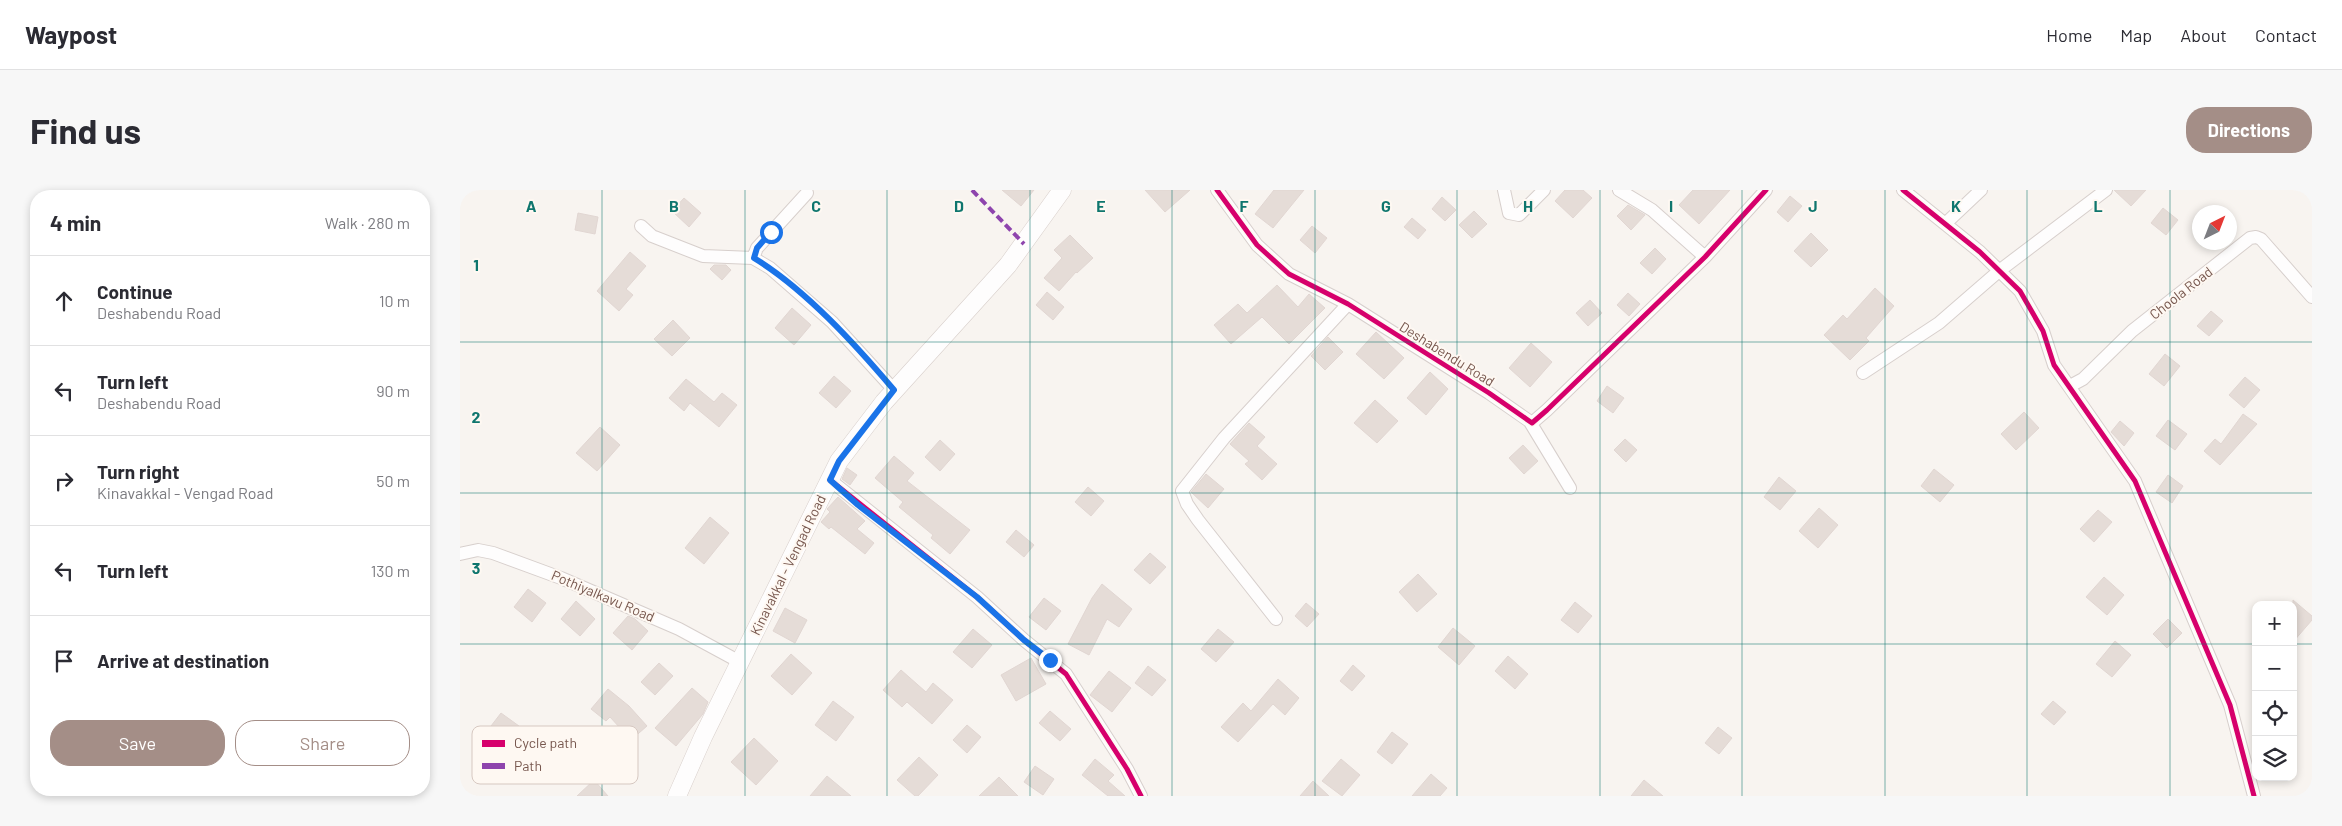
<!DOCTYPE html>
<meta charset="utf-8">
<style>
:root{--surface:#fff;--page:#f7f7f7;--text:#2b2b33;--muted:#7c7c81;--line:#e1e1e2;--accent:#a48e87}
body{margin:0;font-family:Barlow,sans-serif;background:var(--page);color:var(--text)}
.controls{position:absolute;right:15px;bottom:15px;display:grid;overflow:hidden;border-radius:10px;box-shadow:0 2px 8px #0003}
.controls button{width:45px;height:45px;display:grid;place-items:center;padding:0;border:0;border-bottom:1px solid var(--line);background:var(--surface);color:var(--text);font:25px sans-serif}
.compass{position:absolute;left:1732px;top:15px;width:45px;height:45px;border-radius:50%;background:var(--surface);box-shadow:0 2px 8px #0003;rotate:42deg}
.stop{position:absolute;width:15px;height:15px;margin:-11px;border:4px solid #1a73e8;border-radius:50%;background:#fff}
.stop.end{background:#1a73e8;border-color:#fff;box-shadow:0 1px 5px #0008}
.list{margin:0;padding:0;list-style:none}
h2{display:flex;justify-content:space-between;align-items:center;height:65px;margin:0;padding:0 20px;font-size:21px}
h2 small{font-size:16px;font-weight:400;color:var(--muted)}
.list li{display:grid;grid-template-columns:32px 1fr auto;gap:15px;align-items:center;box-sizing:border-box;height:90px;padding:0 20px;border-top:1px solid var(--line)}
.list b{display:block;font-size:19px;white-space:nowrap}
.list p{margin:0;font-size:16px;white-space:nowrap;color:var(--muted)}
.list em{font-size:16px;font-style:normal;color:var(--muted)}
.actions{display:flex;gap:10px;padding:15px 20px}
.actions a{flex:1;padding:11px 0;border:1px solid var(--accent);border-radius:20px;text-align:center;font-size:18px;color:var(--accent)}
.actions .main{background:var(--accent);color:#fff}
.icon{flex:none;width:28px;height:28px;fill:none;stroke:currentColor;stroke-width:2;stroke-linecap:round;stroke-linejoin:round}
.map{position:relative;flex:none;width:1852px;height:606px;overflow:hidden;border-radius:20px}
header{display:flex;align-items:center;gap:30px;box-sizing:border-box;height:70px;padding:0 25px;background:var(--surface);border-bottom:1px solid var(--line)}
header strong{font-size:24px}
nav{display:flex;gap:28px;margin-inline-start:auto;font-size:18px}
.intro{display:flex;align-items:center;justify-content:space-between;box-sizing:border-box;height:120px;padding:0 30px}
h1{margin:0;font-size:35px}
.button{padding:12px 22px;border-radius:20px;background:var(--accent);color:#fff;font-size:18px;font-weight:700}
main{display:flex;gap:30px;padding:0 30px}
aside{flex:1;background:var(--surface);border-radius:20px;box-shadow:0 2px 8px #0003}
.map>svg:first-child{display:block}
</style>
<header>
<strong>Waypost</strong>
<nav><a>Home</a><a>Map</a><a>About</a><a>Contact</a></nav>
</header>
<div class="intro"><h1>Find us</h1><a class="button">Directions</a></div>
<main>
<aside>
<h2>4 min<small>Walk · 280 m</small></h2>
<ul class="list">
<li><svg class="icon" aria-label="ahead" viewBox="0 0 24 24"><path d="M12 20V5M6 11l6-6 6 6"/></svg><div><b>Continue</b><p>Deshabendu Road</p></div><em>10 m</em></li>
<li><svg class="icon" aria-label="left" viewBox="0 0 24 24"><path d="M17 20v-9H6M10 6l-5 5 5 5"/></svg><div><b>Turn left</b><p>Deshabendu Road</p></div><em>90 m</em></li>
<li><svg class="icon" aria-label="right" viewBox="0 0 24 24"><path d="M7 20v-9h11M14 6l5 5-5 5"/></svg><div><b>Turn right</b><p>Kinavakkal - Vengad Road</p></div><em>50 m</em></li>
<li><svg class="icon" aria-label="left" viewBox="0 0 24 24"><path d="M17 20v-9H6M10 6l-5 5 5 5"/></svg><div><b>Turn left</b></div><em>130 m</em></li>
<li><svg class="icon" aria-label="arrive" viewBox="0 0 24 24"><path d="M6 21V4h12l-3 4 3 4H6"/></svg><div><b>Arrive at destination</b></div></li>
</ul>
<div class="actions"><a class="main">Save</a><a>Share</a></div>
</aside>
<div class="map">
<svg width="1852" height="606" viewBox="0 0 1852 606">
<rect width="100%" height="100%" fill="#f8f4f0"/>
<path fill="#e5dcd7" stroke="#e1d6d2" d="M 542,0 L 574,0 L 561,16 Z
M 685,0 L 730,0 L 705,22 Z
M 814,0 L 844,0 L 813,38 L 795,24 Z
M 1105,0 L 1123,0 L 1132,8 L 1113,28 L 1095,11 Z
M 1233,0 L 1270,0 L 1239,34 L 1219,15 Z
M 1654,0 L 1686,0 L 1671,16 Z
M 1330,6 L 1342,16 L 1328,32 L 1317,22 Z
M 982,7 L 996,20 L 985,31 L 972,19 Z
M 224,8 L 241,23 L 229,37 L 212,21 Z
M 1168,15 L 1185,25 L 1171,40 L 1157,26 Z
M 1703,18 L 1718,30 L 1706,45 L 1691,33 Z
M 1014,21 L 1027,34 L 1012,48 L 999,35 Z
M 118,23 L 138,27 L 135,44 L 115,40 Z
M 952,28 L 966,40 L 958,49 L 944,37 Z
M 852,36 L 867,48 L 855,63 L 840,50 Z
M 1351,43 L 1368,60 L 1351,77 L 1334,61 Z
M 610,45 L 633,68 L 617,83 L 616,82 L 599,101 L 584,88 L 602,68 L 594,60 Z
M 1195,58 L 1206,69 L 1192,84 L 1180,73 Z
M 170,62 L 186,76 L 166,99 L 173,105 L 159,121 L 137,101 Z
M 254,75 L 266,75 L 271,80 L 262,90 L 250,79 Z
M 817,95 L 838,117 L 849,104 L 865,118 L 829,154 L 802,127 L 771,154 L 754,135 L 778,114 L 787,123 Z
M 1415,98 L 1434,116 L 1406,148 L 1409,151 L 1390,170 L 1364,145 L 1383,125 L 1387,129 Z
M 587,102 L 604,117 L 593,130 L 576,115 Z
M 1168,103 L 1180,114 L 1169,126 L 1157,115 Z
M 1130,110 L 1142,123 L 1128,136 L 1116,123 Z
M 332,118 L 351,135 L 334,155 L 315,138 Z
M 1751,121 L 1763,131 L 1749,146 L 1737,136 Z
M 213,130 L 230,148 L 212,166 L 194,149 Z
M 916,142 L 944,168 L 924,189 L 896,164 Z
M 868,147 L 883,162 L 865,180 L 851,166 Z
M 1071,153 L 1092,172 L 1070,197 L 1049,178 Z
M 1705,164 L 1720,176 L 1704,196 L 1689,184 Z
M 970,182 L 988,199 L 966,225 L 947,208 Z
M 374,186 L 391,201 L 376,218 L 359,203 Z
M 1785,187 L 1800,200 L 1784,218 L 1769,205 Z
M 226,189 L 254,212 L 262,203 L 277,215 L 259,237 L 230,213 L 224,221 L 209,208 Z
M 1147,196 L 1164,208 L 1153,223 L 1137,211 Z
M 915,210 L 938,231 L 917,253 L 894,233 Z
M 1564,222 L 1579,238 L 1556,260 L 1541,244 Z
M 1783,224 L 1797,234 L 1760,275 L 1744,261 L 1755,249 L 1761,254 Z
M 1708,230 L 1727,244 L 1715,260 L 1696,246 Z
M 1660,231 L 1674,243 L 1664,256 L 1651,242 Z
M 789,233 L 805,247 L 797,256 L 817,274 L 802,290 L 785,274 L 789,271 L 770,254 Z
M 140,237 L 160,255 L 137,281 L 116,263 Z
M 1165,249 L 1177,260 L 1166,272 L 1154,260 Z
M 480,250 L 495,264 L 480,281 L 465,267 Z
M 1063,255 L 1078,271 L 1064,284 L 1049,268 Z
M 434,266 L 454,283 L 447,291 L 510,340 L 490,364 L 471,348 L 473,345 L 439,317 L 443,312 L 415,288 Z
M 387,278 L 397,285 L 390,295 L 382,289 Z
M 1474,279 L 1494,295 L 1480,312 L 1461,296 Z
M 746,284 L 764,299 L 748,318 L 731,302 Z
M 1708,285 L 1723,296 L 1712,313 L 1696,302 Z
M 1319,287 L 1336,301 L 1320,320 L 1304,307 Z
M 628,297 L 644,311 L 631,326 L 615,312 Z
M 378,307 L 405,331 L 397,339 L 414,353 L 405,364 L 371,337 L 369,339 L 361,332 L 370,322 L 367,319 Z
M 1359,318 L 1378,335 L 1358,358 L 1339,341 Z
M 1638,320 L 1652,332 L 1634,352 L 1620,339 Z
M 250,327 L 269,343 L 244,374 L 225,358 Z
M 556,340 L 574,355 L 564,367 L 546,352 Z
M 690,363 L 706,377 L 690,394 L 674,380 Z
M 958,384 L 977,404 L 957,422 L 939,402 Z
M 1644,387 L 1664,405 L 1647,425 L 1626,407 Z
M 642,394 L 672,419 L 659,437 L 647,429 L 629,465 L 608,454 L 632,408 Z
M 68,399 L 86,413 L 72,432 L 54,417 Z
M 584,408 L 601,421 L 586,440 L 569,427 Z
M 1833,410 L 1852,426 L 1852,430 L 1833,452 Z
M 116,411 L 135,429 L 120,446 L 101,429 Z
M 1115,412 L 1132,426 L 1118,443 L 1101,430 Z
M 846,413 L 859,424 L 847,437 L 835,426 Z
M 325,418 L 347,430 L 335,453 L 313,441 Z
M 168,426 L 175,429 L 188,441 L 172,460 L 153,443 Z
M 1708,429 L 1722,443 L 1707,458 L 1693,444 Z
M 993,438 L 1015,456 L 999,475 L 978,457 Z
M 513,439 L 532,455 L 512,478 L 493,462 Z
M 758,439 L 774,452 L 756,472 L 741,459 Z
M 1655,451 L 1671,465 L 1652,487 L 1636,474 Z
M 331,464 L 352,483 L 332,505 L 311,486 Z
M 1048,466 L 1068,484 L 1055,499 L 1035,481 Z
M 571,468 L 586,494 L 556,511 L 541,485 Z
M 199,473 L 213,486 L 195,505 L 181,492 Z
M 893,475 L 905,486 L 892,501 L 880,491 Z
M 688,476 L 706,490 L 692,506 L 675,493 Z
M 441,480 L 466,502 L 473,493 L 493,510 L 472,534 L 447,512 L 442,517 L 423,500 Z
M 649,481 L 671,498 L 652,522 L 630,505 Z
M 818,489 L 839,508 L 825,525 L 813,514 L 778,552 L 761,537 L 783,513 L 791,521 Z
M 232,498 L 248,512 L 243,524 L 216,556 L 195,538 Z
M 148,499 L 169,516 L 187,536 L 171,550 L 150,527 L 146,531 L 131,519 Z
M 373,511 L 394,527 L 376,551 L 355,535 Z
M 1593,511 L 1606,522 L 1594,535 L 1581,524 Z
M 590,521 L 611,539 L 600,551 L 579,533 Z
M 41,523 L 59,536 L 39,562 L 21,549 Z
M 507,535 L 521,547 L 507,563 L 493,550 Z
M 1258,537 L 1272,548 L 1259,564 L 1245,553 Z
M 932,542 L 948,554 L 932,574 L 917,562 Z
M 294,548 L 318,571 L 296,595 L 271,572 Z
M 459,567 L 478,585 L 458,606 L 455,606 L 437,590 Z
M 635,569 L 654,585 L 648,591 L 665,606 L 648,606 L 622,585 Z
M 881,569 L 900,585 L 882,606 L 862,591 Z
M 575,576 L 594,589 L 583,605 L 564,592 Z
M 971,584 L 987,598 L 980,606 L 952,606 Z
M 367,586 L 391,606 L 350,606 Z
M 539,587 L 558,606 L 519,606 Z
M 134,590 L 148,606 L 117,606 Z
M 1184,590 L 1203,606 L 1171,606 Z
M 853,591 L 869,606 L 840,606 Z"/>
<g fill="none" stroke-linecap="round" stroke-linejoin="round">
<defs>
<path id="street" d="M 757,0 L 797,55 L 829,84 L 888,114 L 1029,203 L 1072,233 L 1087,220 L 1245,67 L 1306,0
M 1044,0 L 1049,23 L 1059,25 L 1084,0
M 1159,0 L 1192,20 L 1245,67
M 1443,0 L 1520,62 L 1560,101 L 1583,141 L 1594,175 L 1675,291 L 1770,515 L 1794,606
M 1485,34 L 1521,0
M 181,36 L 192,46 L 243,66 L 293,68 L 310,78 L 372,132 L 434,200
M 293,68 L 297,58 L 347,3
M 1403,183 L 1479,133 L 1539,81 L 1646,0
M 1610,196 L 1623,189 L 1672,141 L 1790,48 L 1796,47 L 1801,49 L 1852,107
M 1070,232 L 1110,298
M 370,290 L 517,407 L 564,450 L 606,484 L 667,579 L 681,606
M 0,364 L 18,360 L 33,363 L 101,388 L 219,439 L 280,472
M 816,429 L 738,330 L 727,314 L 722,301 L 764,248 L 888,114"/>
<path id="secondary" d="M 217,606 L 243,547 L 379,271 L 424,212 L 548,75 L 602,0"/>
</defs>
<use href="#street" stroke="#d7cfcc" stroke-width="14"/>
<use href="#secondary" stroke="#d8cfcb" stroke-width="19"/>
<use href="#street" stroke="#fefdfd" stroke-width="12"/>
<use href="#secondary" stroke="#fefdfd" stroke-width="18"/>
<path stroke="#8e44ad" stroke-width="4" stroke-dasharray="8 4" stroke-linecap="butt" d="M 512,0 L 564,54"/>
<defs>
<path id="cycleway" d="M 757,0 L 797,55 L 829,84 L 888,114 L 1029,203 L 1072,233 L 1087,220 L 1245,67 L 1306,0
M 1443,0 L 1520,62 L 1560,101 L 1583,141 L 1594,175 L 1675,291 L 1770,515 L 1794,606
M 370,290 L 517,407 L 564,450 L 606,484 L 667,579 L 681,606"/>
</defs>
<use href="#cycleway" stroke="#fef8f2" stroke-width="8"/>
<use href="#cycleway" stroke="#d6006c" stroke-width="5"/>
</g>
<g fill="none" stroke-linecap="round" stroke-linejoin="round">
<path stroke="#1a73e8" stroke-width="6" d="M 311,42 L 297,58 L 294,68 C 345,99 395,154 434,200 L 379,271 L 370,290 L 398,315 L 517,407 L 564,450 L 590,470"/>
</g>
<path fill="none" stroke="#0f766e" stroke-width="1" stroke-opacity="0.55" d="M 142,0 L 142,606M 285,0 L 285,606M 427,0 L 427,606M 570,0 L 570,606M 712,0 L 712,606M 855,0 L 855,606M 997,0 L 997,606M 1140,0 L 1140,606M 1282,0 L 1282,606M 1425,0 L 1425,606M 1567,0 L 1567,606M 1710,0 L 1710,606M 0,152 L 1852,152M 0,303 L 1852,303M 0,454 L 1796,454M 1833,454 L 1852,454"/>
<g text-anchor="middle" stroke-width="4" stroke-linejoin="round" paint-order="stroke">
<g font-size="14" fill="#77574e" stroke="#fef8f2">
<text transform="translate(1721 103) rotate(-38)" y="5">Choola Road</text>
<text transform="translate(987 164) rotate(32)" y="5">Deshabendu Road</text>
<text transform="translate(328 375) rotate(-64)" y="5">Kinavakkal - Vengad Road</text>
<text transform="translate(143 406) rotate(23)" y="5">Pothiyalkavu Road</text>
</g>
</g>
<rect x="12" y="536" width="166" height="58" rx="8" fill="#fef8f2" stroke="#d6c8c1" stroke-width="1"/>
<rect x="22" y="550" width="23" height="7" fill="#d6006c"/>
<rect x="22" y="573" width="23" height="6" fill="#8e44ad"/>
<g font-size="14" fill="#77574e">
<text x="54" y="558">Cycle path</text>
<text x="54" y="581">Path</text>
</g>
<g font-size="16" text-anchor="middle" font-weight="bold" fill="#0f766e" stroke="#fef8f2" stroke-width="4" stroke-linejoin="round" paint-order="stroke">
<text x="71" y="22">A</text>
<text x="214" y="22">B</text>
<text x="356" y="22">C</text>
<text x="499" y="22">D</text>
<text x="641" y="22">E</text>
<text x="784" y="22">F</text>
<text x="926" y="22">G</text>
<text x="1068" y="22">H</text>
<text x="1211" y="22">I</text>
<text x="1353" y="22">J</text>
<text x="1496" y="22">K</text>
<text x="1638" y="22">L</text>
<text x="16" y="81">1</text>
<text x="16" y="233">2</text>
<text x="16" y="384">3</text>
</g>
</svg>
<div class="controls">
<button>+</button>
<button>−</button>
<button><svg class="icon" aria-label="locate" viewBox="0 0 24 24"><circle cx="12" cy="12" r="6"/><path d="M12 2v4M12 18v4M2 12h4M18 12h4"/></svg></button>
<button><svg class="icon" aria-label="layers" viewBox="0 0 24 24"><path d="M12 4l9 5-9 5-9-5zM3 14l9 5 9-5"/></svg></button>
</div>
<svg class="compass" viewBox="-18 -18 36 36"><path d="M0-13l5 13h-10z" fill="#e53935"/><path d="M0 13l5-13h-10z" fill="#7c7c81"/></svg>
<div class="stop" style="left:311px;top:42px"></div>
<div class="stop end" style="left:590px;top:470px"></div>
</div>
</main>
